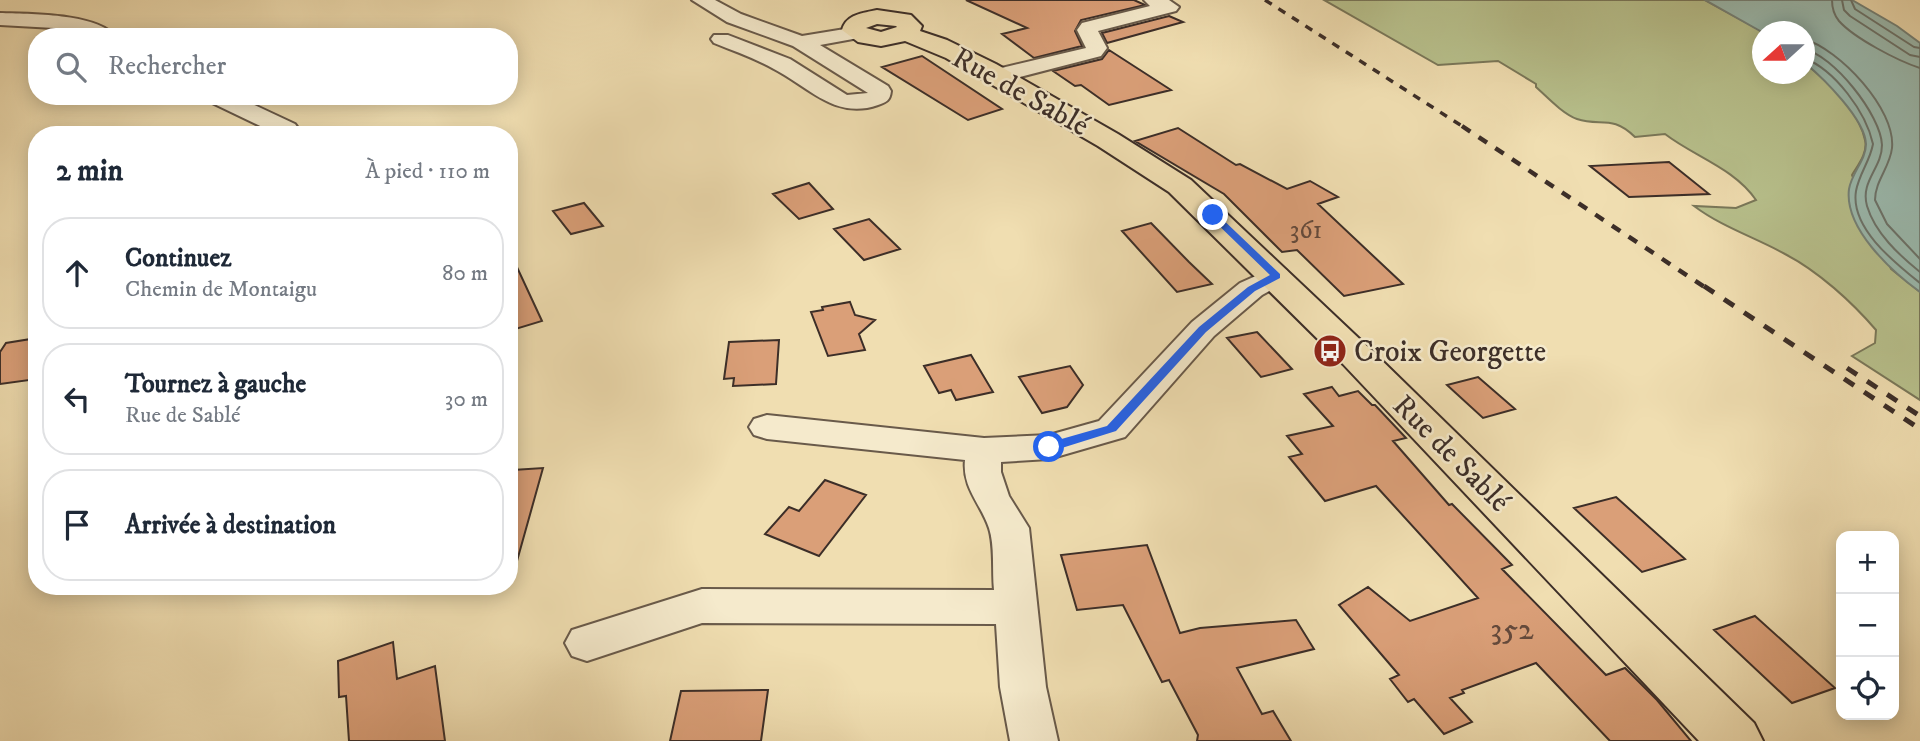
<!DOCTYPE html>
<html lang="fr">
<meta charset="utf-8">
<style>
:root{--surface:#fff;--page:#f2f2f3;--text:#1f2937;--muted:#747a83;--line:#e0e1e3}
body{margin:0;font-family:"IM FELL DW Pica",serif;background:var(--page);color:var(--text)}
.controls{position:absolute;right:21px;bottom:21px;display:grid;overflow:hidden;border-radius:14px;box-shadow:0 4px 18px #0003}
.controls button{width:63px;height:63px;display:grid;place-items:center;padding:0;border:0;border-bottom:2px solid var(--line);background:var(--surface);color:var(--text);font:35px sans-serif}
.compass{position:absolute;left:1752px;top:21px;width:63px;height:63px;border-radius:50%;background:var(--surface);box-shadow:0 4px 18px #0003;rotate:249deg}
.stop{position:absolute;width:21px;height:21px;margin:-16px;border:5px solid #2563eb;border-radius:50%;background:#fff}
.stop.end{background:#2563eb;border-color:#fff;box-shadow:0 2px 7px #0008}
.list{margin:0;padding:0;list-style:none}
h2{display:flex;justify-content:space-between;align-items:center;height:91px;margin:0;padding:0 28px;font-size:30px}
h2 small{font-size:23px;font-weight:400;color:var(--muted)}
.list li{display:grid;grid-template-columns:46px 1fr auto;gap:21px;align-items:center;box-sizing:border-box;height:112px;margin:0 14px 14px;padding:0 14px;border:2px solid var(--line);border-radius:28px}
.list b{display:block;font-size:26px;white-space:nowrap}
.list p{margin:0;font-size:23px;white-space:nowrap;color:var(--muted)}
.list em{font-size:23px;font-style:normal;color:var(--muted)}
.icon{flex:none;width:38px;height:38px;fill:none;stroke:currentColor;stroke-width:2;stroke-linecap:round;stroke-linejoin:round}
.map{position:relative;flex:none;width:1920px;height:741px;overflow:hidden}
.search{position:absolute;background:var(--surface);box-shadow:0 4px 18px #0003;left:28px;top:28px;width:490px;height:77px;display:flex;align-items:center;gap:18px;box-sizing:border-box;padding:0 24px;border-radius:28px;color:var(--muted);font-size:26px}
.panel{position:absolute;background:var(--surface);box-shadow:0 4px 18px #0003;left:28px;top:126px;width:490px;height:469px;border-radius:28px}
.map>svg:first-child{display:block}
</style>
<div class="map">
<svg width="1920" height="741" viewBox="0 0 1920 741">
<rect width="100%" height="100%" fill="#f0deb1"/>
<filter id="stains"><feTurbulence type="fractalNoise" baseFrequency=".00286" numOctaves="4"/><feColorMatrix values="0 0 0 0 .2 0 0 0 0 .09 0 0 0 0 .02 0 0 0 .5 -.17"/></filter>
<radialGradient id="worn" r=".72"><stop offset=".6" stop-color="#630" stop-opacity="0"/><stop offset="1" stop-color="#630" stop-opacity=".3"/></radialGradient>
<path fill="#b8c18d" stroke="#7a785a" stroke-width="2" d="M 1324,0 L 1705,0 L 1760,30 L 1762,32 L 1762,74 L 1804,74 L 1805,63 C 1827,81 1859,111 1865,140 C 1868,153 1858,165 1852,175 L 1891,269 L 1920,292 L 1920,400 L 1852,356 L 1875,343 L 1876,330 C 1852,302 1818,271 1785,254 C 1754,237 1722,227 1694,206 L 1736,208 L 1756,200 C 1734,168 1695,157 1665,134 L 1635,137 C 1612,114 1600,127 1577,119 C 1563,114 1547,97 1536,87 L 1536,84 L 1498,61 L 1438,65 Z"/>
<path fill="#9bbbb0" stroke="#75837a" stroke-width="2" d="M 1705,0 L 1852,0 L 1897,26 L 1920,43 L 1920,292 C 1891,271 1844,228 1849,189 C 1852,172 1866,160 1866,144 C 1865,119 1823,78 1805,63 L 1804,32 L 1762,32 Z"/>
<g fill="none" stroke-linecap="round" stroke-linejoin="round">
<path stroke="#6c746c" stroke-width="2" d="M 1832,0 C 1832,7 1834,15 1839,21 C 1854,38 1898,61 1920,68
M 1842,0 L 1844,10 L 1850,16 L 1910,55 L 1920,57
M 1851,0 L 1855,9 L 1914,47 L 1920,48
M 1804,39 C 1839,49 1896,109 1892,148 C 1890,167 1875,181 1875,200 L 1887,224 L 1920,259
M 1804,49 C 1833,55 1881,115 1882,145 C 1882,168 1860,181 1867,206 C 1875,233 1899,255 1920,272
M 1804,58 C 1835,70 1866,112 1873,144 C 1870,161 1859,174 1856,191 C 1850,228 1895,263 1920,283"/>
</g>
<path fill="#da9f78" stroke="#3c2e28" stroke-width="2" d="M 966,0 L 1134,0 L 1145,5 L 1081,20 L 1075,31 L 1082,46 L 1034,58 L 1002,34 L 1027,28 Z
M 1169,16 L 1183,22 L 1107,43 L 1102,33 Z
M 1109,50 L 1171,90 L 1109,105 L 1081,85 L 1075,86 L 1053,71 L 1102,59 Z
M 922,56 L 1002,109 L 968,120 L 882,67 Z
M 1178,128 L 1236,165 L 1240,164 L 1287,189 L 1310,181 L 1338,197 L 1318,204 L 1403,284 L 1344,296 L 1297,250 L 1282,252 L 1224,194 L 1135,141 Z
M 1669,162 L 1709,194 L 1629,197 L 1590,166 Z
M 809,183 L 833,209 L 799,219 L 773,194 Z
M 584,203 L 603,226 L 571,234 L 553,211 Z
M 869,219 L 900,249 L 864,260 L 834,229 Z
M 1151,223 L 1189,262 L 1212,284 L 1177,292 L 1122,231 Z
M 509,250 L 542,321 L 509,331 Z
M 850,302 L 855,315 L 875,320 L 859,334 L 865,350 L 828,356 L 811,312 L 823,310 L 822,307 Z
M 1257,332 L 1292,369 L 1261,377 L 1227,338 Z
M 37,338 L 37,379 L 0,384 L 0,352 L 6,343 Z
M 779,340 L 776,384 L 733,386 L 734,378 L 724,379 L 729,342 Z
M 971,355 L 993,392 L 956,400 L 951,390 L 939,393 L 924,366 Z
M 1070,366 L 1083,385 L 1067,407 L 1042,413 L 1019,377 Z
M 1478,377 L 1515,409 L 1483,418 L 1447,385 Z
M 1332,387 L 1339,396 L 1358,391 L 1372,405 L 1375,405 L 1406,438 L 1393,441 L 1449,505 L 1452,504 L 1512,565 L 1502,569 L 1606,675 L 1625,668 L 1657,700 L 1691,741 L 1610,741 L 1536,663 L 1462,690 L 1464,693 L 1450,698 L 1472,722 L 1444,734 L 1414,699 L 1408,702 L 1390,679 L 1399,675 L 1339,605 L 1368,587 L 1410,621 L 1478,598 L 1376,486 L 1325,501 L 1289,457 L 1302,454 L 1287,436 L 1333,426 L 1304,394 Z
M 543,468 L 517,561 L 509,560 L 509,483 L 513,470 Z
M 825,480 L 866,495 L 819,556 L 765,534 L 789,507 L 799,511 Z
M 1616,497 L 1685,559 L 1642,572 L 1574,508 Z
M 1147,545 L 1180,633 L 1200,628 L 1296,620 L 1314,649 L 1237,668 L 1262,714 L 1273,711 L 1291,741 L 1197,741 L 1198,735 L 1169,680 L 1162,682 L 1123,605 L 1077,610 L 1061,555 Z
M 1755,616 L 1835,688 L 1792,703 L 1714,630 Z
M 393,642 L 397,679 L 435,666 L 445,741 L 349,741 L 346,696 L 339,697 L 338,661 Z
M 768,690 L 761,741 L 670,741 L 681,691 Z"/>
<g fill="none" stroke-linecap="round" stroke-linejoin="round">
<defs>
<path id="minor" d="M 692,0 L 715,0 L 741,14 L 802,36 L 857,27 L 864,29 L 867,33 L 864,37 L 820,45 L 888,86 L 891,91 C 890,101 886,102 878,105 C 835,120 809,87 774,69 C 755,58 734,51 714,43 L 711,39 L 714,35 L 728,35 L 790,59 L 847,95 L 868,93 L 793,46 L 727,22 Z
M 1144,0 L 1169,0 L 1179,7 L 1176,11 L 1098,31 L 1107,48 L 1101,56 L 997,83 L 989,81 L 986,76 L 989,71 L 1086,48 L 1077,30 L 1082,23 L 1150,6 Z
M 0,13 C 28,14 98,13 116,37 L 89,37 L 54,28 L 0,25 Z
M 205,96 L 235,96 L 295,124 L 303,135 L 279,135 L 208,101 Z
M 1276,267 L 1286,270 L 1291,276 L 1286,282 L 1262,295 L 1214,336 L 1125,437 L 1049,459 L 1001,462 L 1001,472 L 1009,496 L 1029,528 L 1046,687 L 1058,741 L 1010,741 L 1000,687 L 996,624 L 702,623 L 587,661 L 572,656 L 565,643 L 572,630 L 702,589 L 994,590 C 992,571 995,546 989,528 C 981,504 962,488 965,460 L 767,439 L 754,435 L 749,427 L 754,419 L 767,415 L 984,438 L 1049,435 L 1099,421 L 1192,322 L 1240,283 Z"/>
<path id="major" d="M 877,10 L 911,15 L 922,26 L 920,31 L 947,40 L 996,64 L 1118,134 L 1191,180 L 1369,348 L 1754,723 L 1763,741 L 1699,741 L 1343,364 L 1169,192 L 1098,146 L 946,58 L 905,41 L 881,46 L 858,42 L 842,30 C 846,14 863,13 877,10 ZM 877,24 L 896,26 L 897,27 L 881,32 L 866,28 Z"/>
</defs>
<use href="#minor" stroke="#695a4a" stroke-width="4"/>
<use href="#major" stroke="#3c2e28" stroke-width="4"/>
<use href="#minor" fill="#f5eacc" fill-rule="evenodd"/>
<use href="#major" fill="#f0deb1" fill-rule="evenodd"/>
<path stroke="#3c2e28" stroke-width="3.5" stroke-dasharray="8 8" stroke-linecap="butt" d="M 1265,0 L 1465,128"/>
<path stroke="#3c2e28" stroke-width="4.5" stroke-dasharray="10 10" stroke-linecap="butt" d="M 1462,126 L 1706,288"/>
<path stroke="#3c2e28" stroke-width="5" stroke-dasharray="12 12" stroke-linecap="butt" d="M 1704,286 L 1920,429
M 1847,368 L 1920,416"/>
</g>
<path fill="#2563eb" d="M 1210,213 L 1216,213 L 1280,274 L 1280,278 L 1255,291 L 1206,332 L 1116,431 L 1049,452 L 1044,450 L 1044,444 L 1107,426 L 1199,327 L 1248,287 L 1270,275 L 1210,217 Z"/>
<defs>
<symbol id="bus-disc" viewBox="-11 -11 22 22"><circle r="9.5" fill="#8f2418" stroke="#f5eacc"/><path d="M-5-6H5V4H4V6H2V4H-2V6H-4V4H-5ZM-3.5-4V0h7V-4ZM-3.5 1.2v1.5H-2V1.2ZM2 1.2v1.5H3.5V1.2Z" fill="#fff"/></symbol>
</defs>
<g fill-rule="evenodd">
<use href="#bus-disc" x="1311" y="332" width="38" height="38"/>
</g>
<g text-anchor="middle" stroke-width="5" stroke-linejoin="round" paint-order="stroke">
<g font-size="26" fill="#644a3c">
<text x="1306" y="238">361</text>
</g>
<g font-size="30" fill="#3c2e28" stroke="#f5eacc">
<text transform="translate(1021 91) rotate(29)" y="10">Rue de Sablé</text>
<text transform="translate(1452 453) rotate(45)" y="10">Rue de Sablé</text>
</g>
<g font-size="30" fill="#3c2e28" stroke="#f5eacc" text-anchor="start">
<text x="1354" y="361">Croix Georgette</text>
</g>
<g font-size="32" fill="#644a3c">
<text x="1512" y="639">352</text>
</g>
</g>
<rect width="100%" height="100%" filter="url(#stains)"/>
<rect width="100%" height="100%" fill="url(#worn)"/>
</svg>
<div class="controls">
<button>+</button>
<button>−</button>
<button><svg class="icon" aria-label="locate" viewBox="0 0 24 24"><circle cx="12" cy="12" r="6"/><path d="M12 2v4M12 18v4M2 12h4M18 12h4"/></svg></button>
</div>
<svg class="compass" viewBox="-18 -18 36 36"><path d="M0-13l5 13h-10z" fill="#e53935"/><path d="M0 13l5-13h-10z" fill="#747a83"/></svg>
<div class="stop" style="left:1049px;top:447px"></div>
<div class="stop end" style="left:1213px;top:215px"></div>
<div class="search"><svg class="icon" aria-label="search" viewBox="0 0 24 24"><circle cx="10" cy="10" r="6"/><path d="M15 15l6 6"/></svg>Rechercher</div>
<section class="panel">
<h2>2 min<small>À pied · 110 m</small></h2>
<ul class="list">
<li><svg class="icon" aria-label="ahead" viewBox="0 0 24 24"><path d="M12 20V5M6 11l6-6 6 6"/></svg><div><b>Continuez</b><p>Chemin de Montaigu</p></div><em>80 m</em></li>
<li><svg class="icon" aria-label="left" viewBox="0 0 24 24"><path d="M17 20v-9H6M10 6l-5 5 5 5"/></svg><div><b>Tournez à gauche</b><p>Rue de Sablé</p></div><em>30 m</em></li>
<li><svg class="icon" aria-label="arrive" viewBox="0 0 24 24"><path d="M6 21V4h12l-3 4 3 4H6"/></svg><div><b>Arrivée à destination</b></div></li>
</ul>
</section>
</div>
